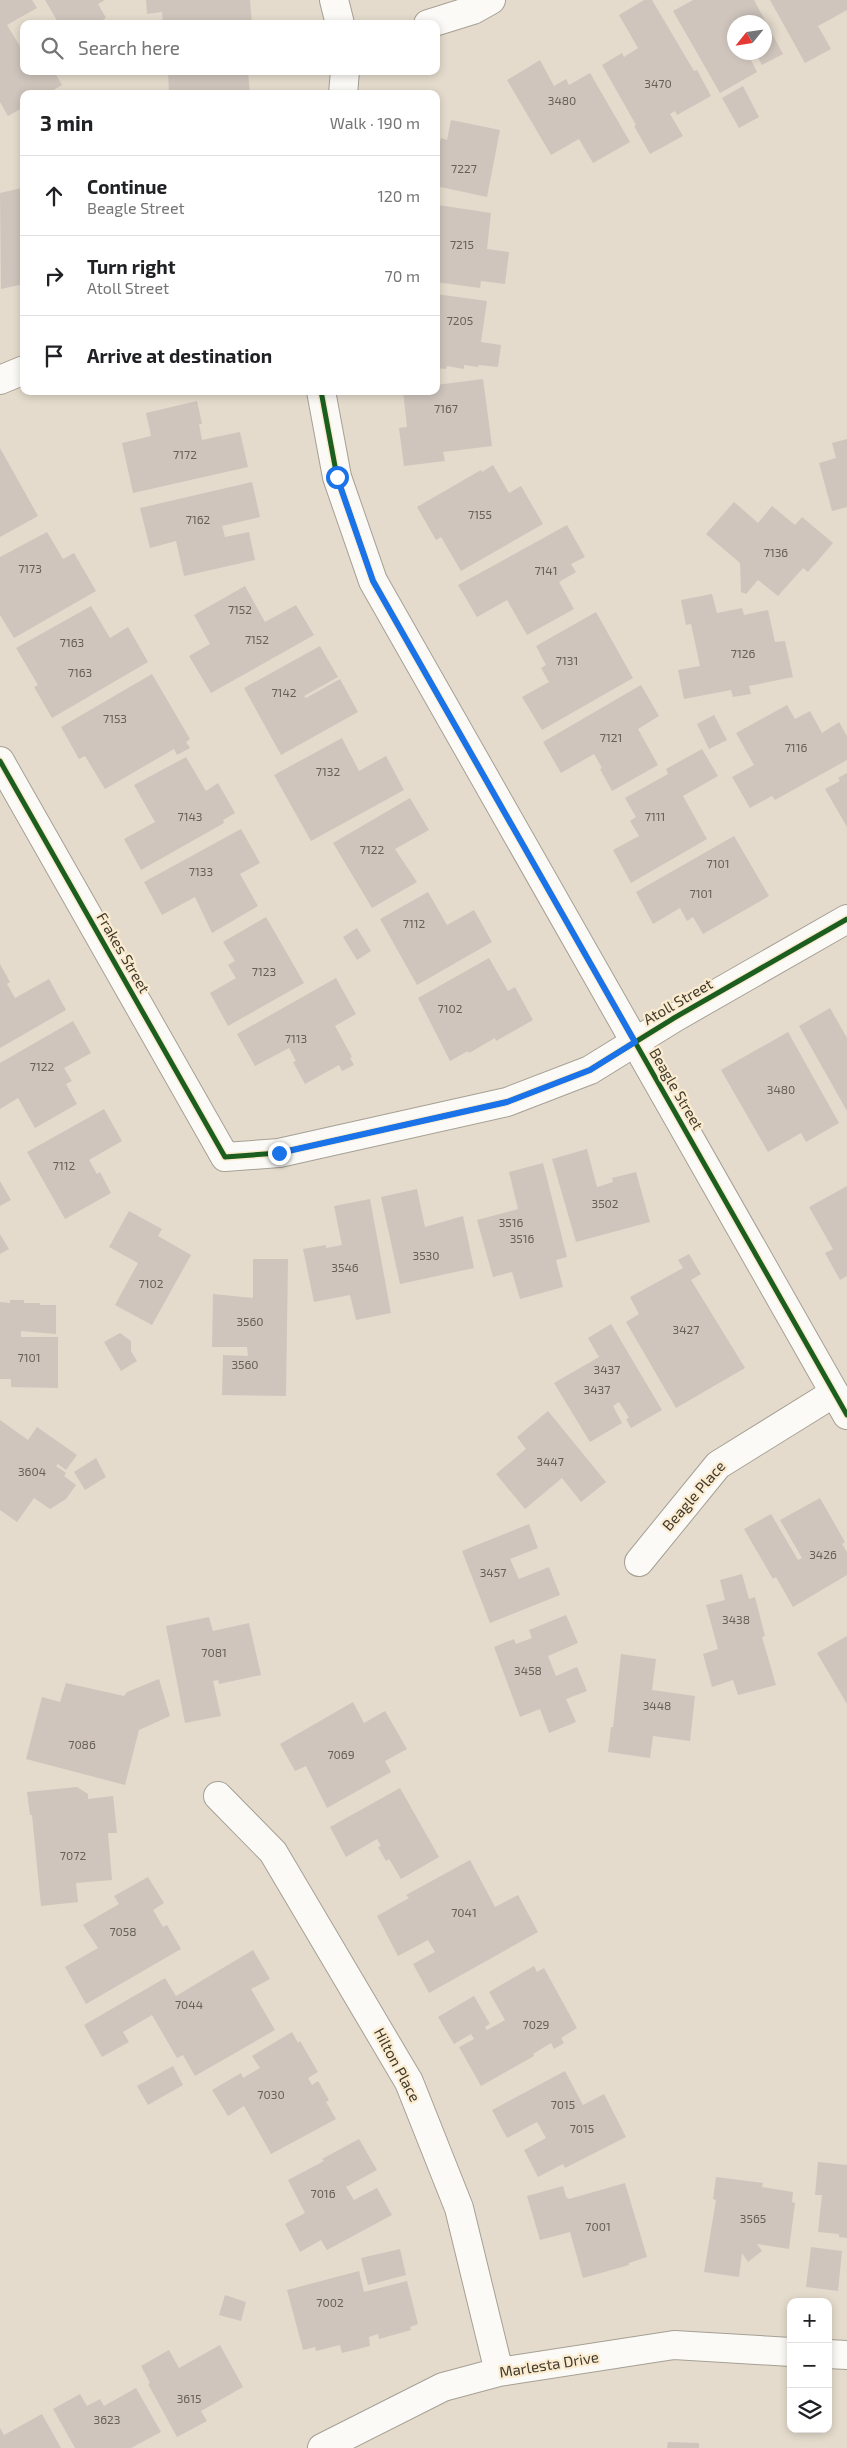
<!DOCTYPE html>
<meta charset="utf-8">
<style>
:root{--surface:#fff;--page:#f6f6f6;--text:#202124;--muted:#757577;--line:#e0e0e0}
body{margin:0;font-family:"Exo 2",sans-serif;background:var(--page);color:var(--text)}
.controls{position:absolute;right:15px;bottom:15px;display:grid;overflow:hidden;border-radius:10px;box-shadow:0 2px 8px #0003}
.controls button{width:45px;height:45px;display:grid;place-items:center;padding:0;border:0;border-bottom:1px solid var(--line);background:var(--surface);color:var(--text);font:25px sans-serif}
.compass{position:absolute;left:727px;top:15px;width:45px;height:45px;border-radius:50%;background:var(--surface);box-shadow:0 2px 8px #0003;rotate:240deg}
.stop{position:absolute;width:15px;height:15px;margin:-11px;border:4px solid #1a73e8;border-radius:50%;background:#fff}
.stop.end{background:#1a73e8;border-color:#fff;box-shadow:0 1px 5px #0008}
.list{margin:0;padding:0;list-style:none}
h2{display:flex;justify-content:space-between;align-items:center;height:65px;margin:0;padding:0 20px;font-size:21px}
h2 small{font-size:16px;font-weight:400;color:var(--muted)}
.list li{display:grid;grid-template-columns:32px 1fr auto;gap:15px;align-items:center;box-sizing:border-box;height:80px;padding:0 20px;border-top:1px solid var(--line)}
.list b{display:block;font-size:19px;white-space:nowrap}
.list p{margin:0;font-size:16px;white-space:nowrap;color:var(--muted)}
.list em{font-size:16px;font-style:normal;color:var(--muted)}
.icon{flex:none;width:28px;height:28px;fill:none;stroke:currentColor;stroke-width:2;stroke-linecap:round;stroke-linejoin:round}
.map{position:relative;flex:none;width:847px;height:2448px;overflow:hidden}
.search{position:absolute;background:var(--surface);box-shadow:0 2px 8px #0003;left:20px;top:20px;width:420px;height:55px;display:flex;align-items:center;gap:12px;box-sizing:border-box;padding:0 18px;border-radius:10px;color:var(--muted);font-size:19px}
.panel{position:absolute;background:var(--surface);box-shadow:0 2px 8px #0003;left:20px;top:90px;width:420px;height:305px;border-radius:10px}
.map>svg:first-child{display:block}
</style>
<div class="map">
<svg width="847" height="2448" viewBox="0 0 847 2448">
<rect width="100%" height="100%" fill="#e4dbcc"/>
<path fill="#cfc5bd" d="M 0,0 L 32,0 L 37,8 L 7,25 L 24,53 L 24,71 L 54,71 L 62,85 L 47,94 L 24,94 L 24,107 L 8,116 L 0,102 Z
M 45,0 L 105,0 L 98,4 L 106,18 L 96,24 L 59,24 Z
M 146,0 L 250,0 L 252,24 L 163,24 L 162,12 L 147,14 Z
M 644,0 L 652,0 L 694,71 L 697,70 L 711,96 L 677,115 L 675,111 L 670,114 L 683,136 L 650,154 L 634,126 L 636,125 L 602,65 L 622,53 L 624,57 L 638,48 L 619,15 Z
M 693,0 L 754,0 L 783,54 L 762,65 L 755,52 L 764,52 L 764,22 L 734,22 L 734,52 L 747,52 L 757,72 L 720,93 L 673,11 Z
M 770,0 L 847,0 L 847,10 L 818,26 L 831,49 L 805,63 Z
M 540,60 L 554,86 L 566,79 L 569,85 L 590,73 L 630,142 L 593,163 L 579,139 L 551,155 L 507,80 Z
M 168,71 L 248,71 L 250,94 L 169,94 Z
M 743,86 L 759,117 L 739,128 L 722,98 Z
M 451,120 L 500,130 L 487,197 L 436,186 L 436,151 L 438,151 L 441,138 L 447,140 Z
M 22,188 L 24,284 L 1,289 L 0,193 Z
M 438,205 L 491,213 L 487,249 L 509,252 L 505,284 L 481,281 L 480,288 L 436,282 Z
M 436,294 L 487,301 L 481,342 L 501,345 L 498,367 L 479,365 L 478,367 L 464,365 L 464,369 L 447,366 L 446,369 L 436,368 Z
M 483,379 L 492,446 L 443,452 L 445,461 L 404,466 L 399,428 L 407,427 L 403,391 L 436,391 L 436,385 Z
M 197,401 L 202,424 L 199,424 L 202,440 L 240,432 L 248,467 L 133,493 L 122,443 L 151,436 L 146,413 Z
M 847,439 L 847,507 L 832,511 L 819,463 L 836,458 L 832,443 Z
M 0,448 L 38,516 L 0,537 Z
M 493,465 L 509,493 L 521,486 L 543,524 L 461,571 L 441,537 L 436,540 L 417,507 L 481,470 L 482,472 Z
M 252,482 L 260,517 L 222,526 L 225,537 L 249,532 L 255,560 L 184,576 L 176,541 L 150,548 L 140,508 Z
M 734,502 L 758,523 L 772,506 L 795,525 L 802,517 L 833,543 L 808,572 L 803,568 L 778,596 L 758,580 L 746,594 L 741,592 L 740,563 L 706,534 Z
M 567,525 L 585,557 L 571,564 L 576,572 L 559,582 L 574,609 L 527,635 L 507,600 L 477,617 L 458,585 Z
M 47,532 L 63,559 L 74,553 L 96,591 L 14,638 L 0,615 L 0,557 Z
M 245,586 L 265,622 L 296,605 L 314,635 L 211,693 L 189,656 L 210,644 L 194,615 Z
M 712,594 L 717,613 L 742,608 L 744,615 L 768,610 L 775,642 L 785,641 L 793,677 L 749,686 L 751,694 L 733,697 L 731,690 L 684,699 L 678,670 L 700,666 L 691,624 L 686,625 L 681,600 Z
M 91,606 L 110,638 L 128,627 L 148,662 L 52,718 L 34,687 L 38,685 L 16,648 Z
M 596,612 L 633,678 L 542,730 L 522,697 L 549,682 L 541,668 L 546,665 L 536,646 Z
M 320,646 L 338,677 L 304,696 L 306,698 L 340,679 L 358,712 L 281,755 L 244,688 Z
M 152,674 L 190,739 L 186,742 L 190,748 L 177,755 L 174,749 L 105,789 L 85,756 L 79,759 L 61,727 Z
M 641,685 L 659,716 L 638,729 L 658,765 L 612,791 L 600,769 L 602,768 L 594,754 L 561,773 L 543,742 Z
M 787,705 L 795,719 L 810,711 L 822,733 L 839,722 L 847,736 L 847,760 L 775,800 L 772,796 L 750,808 L 732,777 L 754,765 L 736,733 Z
M 714,715 L 727,740 L 709,749 L 697,724 Z
M 342,738 L 359,771 L 386,756 L 404,790 L 311,841 L 274,775 Z
M 702,749 L 718,776 L 683,796 L 707,839 L 631,883 L 613,850 L 639,836 L 630,821 L 636,817 L 625,798 L 668,774 L 666,769 Z
M 186,757 L 206,791 L 218,783 L 235,813 L 223,820 L 224,823 L 141,870 L 124,839 L 155,822 L 134,785 Z
M 847,773 L 847,827 L 825,789 L 840,781 L 838,778 Z
M 410,798 L 429,830 L 395,849 L 417,882 L 372,908 L 333,843 Z
M 241,829 L 260,863 L 240,874 L 258,906 L 212,933 L 195,897 L 162,915 L 144,882 Z
M 734,836 L 769,896 L 703,934 L 693,917 L 687,921 L 680,908 L 653,924 L 636,892 Z
M 428,892 L 447,925 L 474,910 L 492,942 L 417,985 L 380,919 Z
M 266,917 L 304,983 L 228,1026 L 210,993 L 236,978 L 228,965 L 235,961 L 223,942 Z
M 357,928 L 371,951 L 357,960 L 343,937 Z
M 489,958 L 508,991 L 515,987 L 533,1020 L 496,1041 L 495,1038 L 469,1053 L 468,1051 L 450,1061 L 418,998 Z
M 0,964 L 10,982 L 7,984 L 15,998 L 49,979 L 66,1010 L 0,1048 Z
M 336,978 L 356,1014 L 335,1026 L 352,1057 L 350,1058 L 354,1065 L 342,1071 L 339,1065 L 305,1084 L 293,1062 L 296,1061 L 289,1048 L 255,1066 L 237,1034 Z
M 830,1008 L 847,1038 L 847,1111 L 799,1026 Z
M 73,1021 L 91,1053 L 64,1068 L 72,1081 L 66,1084 L 77,1104 L 35,1128 L 18,1098 L 0,1109 L 0,1063 Z
M 788,1032 L 839,1123 L 806,1142 L 801,1133 L 768,1152 L 721,1070 Z
M 104,1109 L 122,1141 L 89,1160 L 97,1174 L 100,1172 L 111,1193 L 65,1219 L 27,1152 Z
M 587,1149 L 597,1187 L 613,1182 L 612,1178 L 636,1172 L 650,1222 L 576,1242 L 552,1159 Z
M 543,1163 L 567,1257 L 556,1260 L 563,1287 L 520,1299 L 512,1272 L 493,1277 L 477,1220 L 518,1209 L 509,1172 Z
M 0,1181 L 11,1200 L 0,1206 Z
M 847,1186 L 847,1276 L 840,1280 L 825,1253 L 833,1249 L 809,1207 Z
M 417,1189 L 425,1227 L 463,1216 L 474,1268 L 400,1284 L 381,1197 Z
M 370,1199 L 391,1313 L 356,1320 L 350,1295 L 314,1302 L 303,1249 L 326,1245 L 326,1248 L 342,1245 L 334,1206 Z
M 129,1211 L 162,1229 L 158,1236 L 191,1255 L 152,1325 L 115,1305 L 138,1263 L 109,1247 Z
M 0,1234 L 9,1249 L 0,1254 Z
M 689,1254 L 701,1274 L 691,1280 L 745,1368 L 676,1408 L 626,1322 L 639,1314 L 630,1297 L 683,1268 L 678,1260 Z
M 253,1259 L 288,1259 L 286,1396 L 222,1395 L 223,1355 L 248,1356 L 247,1347 L 212,1347 L 213,1294 L 253,1298 Z
M 10,1300 L 24,1300 L 24,1303 L 40,1303 L 40,1305 L 56,1305 L 56,1334 L 21,1331 L 21,1337 L 58,1337 L 58,1388 L 11,1387 L 11,1379 L 0,1379 L 0,1302 L 10,1303 Z
M 611,1324 L 662,1410 L 631,1428 L 626,1419 L 629,1418 L 619,1402 L 613,1406 L 622,1423 L 590,1442 L 554,1383 L 599,1357 L 588,1338 Z
M 120,1333 L 131,1341 L 131,1351 L 137,1361 L 121,1371 L 104,1342 Z
M 548,1411 L 606,1482 L 581,1502 L 562,1478 L 525,1509 L 496,1474 L 526,1449 L 517,1437 Z
M 0,1420 L 28,1440 L 37,1427 L 77,1455 L 66,1470 L 58,1464 L 56,1466 L 66,1473 L 64,1476 L 76,1485 L 66,1499 L 50,1509 L 34,1498 L 17,1522 L 0,1510 Z
M 96,1458 L 106,1477 L 85,1490 L 74,1472 Z
M 820,1498 L 845,1542 L 842,1544 L 847,1552 L 847,1575 L 793,1607 L 776,1577 L 773,1579 L 744,1529 L 771,1514 L 798,1560 L 802,1558 L 780,1520 Z
M 529,1524 L 538,1548 L 510,1559 L 519,1579 L 549,1567 L 560,1595 L 490,1623 L 462,1551 Z
M 742,1574 L 749,1599 L 755,1597 L 765,1636 L 762,1637 L 776,1685 L 738,1695 L 733,1680 L 712,1687 L 703,1654 L 718,1649 L 706,1605 L 725,1600 L 720,1580 Z
M 566,1615 L 578,1643 L 548,1656 L 556,1676 L 577,1667 L 587,1691 L 566,1699 L 576,1722 L 549,1733 L 540,1709 L 520,1717 L 494,1647 L 514,1639 L 516,1644 L 532,1638 L 529,1630 Z
M 209,1617 L 213,1631 L 249,1623 L 261,1675 L 219,1684 L 218,1680 L 213,1681 L 221,1716 L 185,1723 L 166,1626 Z
M 847,1636 L 847,1704 L 817,1653 Z
M 621,1654 L 656,1659 L 652,1690 L 695,1696 L 690,1741 L 653,1736 L 650,1758 L 608,1752 L 611,1727 L 613,1727 Z
M 159,1679 L 170,1716 L 139,1730 L 125,1785 L 26,1759 L 42,1697 L 60,1702 L 66,1683 L 124,1696 L 127,1692 Z
M 353,1702 L 364,1723 L 385,1711 L 407,1749 L 385,1761 L 391,1772 L 327,1808 L 306,1766 L 295,1771 L 280,1744 Z
M 77,1787 L 88,1794 L 88,1799 L 113,1796 L 117,1833 L 108,1833 L 112,1880 L 76,1883 L 78,1902 L 41,1906 L 32,1815 L 30,1815 L 27,1792 Z
M 400,1788 L 439,1857 L 401,1879 L 389,1859 L 386,1861 L 378,1847 L 381,1846 L 377,1839 L 346,1857 L 330,1827 Z
M 470,1860 L 495,1907 L 518,1895 L 538,1932 L 429,1993 L 413,1964 L 435,1952 L 428,1940 L 398,1956 L 377,1916 L 409,1898 L 406,1895 Z
M 148,1877 L 164,1903 L 153,1910 L 163,1927 L 167,1925 L 181,1949 L 86,2004 L 65,1967 L 98,1948 L 83,1925 L 119,1904 L 114,1896 Z
M 253,1950 L 270,1979 L 251,1989 L 275,2030 L 195,2076 L 183,2055 L 177,2058 L 152,2015 L 123,2032 L 129,2042 L 102,2057 L 84,2025 L 165,1978 L 176,1996 Z
M 534,1966 L 537,1972 L 544,1968 L 577,2028 L 561,2038 L 564,2043 L 554,2049 L 551,2043 L 533,2054 L 534,2056 L 481,2086 L 459,2047 L 474,2039 L 471,2034 L 454,2044 L 438,2017 L 474,1996 L 490,2024 L 485,2027 L 487,2030 L 505,2020 L 489,1992 Z
M 292,2032 L 298,2043 L 300,2041 L 318,2072 L 308,2078 L 312,2085 L 318,2081 L 329,2100 L 326,2102 L 336,2119 L 271,2154 L 244,2106 L 228,2116 L 212,2090 L 241,2073 L 243,2078 L 260,2068 L 252,2056 Z
M 173,2066 L 183,2085 L 148,2105 L 137,2086 Z
M 565,2071 L 583,2105 L 604,2094 L 626,2137 L 565,2168 L 563,2164 L 538,2177 L 524,2150 L 546,2138 L 537,2122 L 507,2138 L 492,2110 Z
M 359,2139 L 377,2170 L 346,2187 L 354,2200 L 377,2188 L 392,2215 L 327,2250 L 321,2240 L 300,2252 L 285,2224 L 305,2213 L 288,2180 L 324,2161 L 322,2159 Z
M 818,2162 L 847,2165 L 847,2238 L 839,2237 L 839,2234 L 818,2232 L 822,2195 L 815,2195 Z
M 716,2177 L 763,2183 L 762,2187 L 793,2192 L 792,2202 L 795,2203 L 789,2249 L 757,2244 L 762,2251 L 748,2262 L 742,2253 L 739,2277 L 704,2272 L 716,2200 L 713,2199 Z
M 625,2183 L 647,2257 L 629,2263 L 629,2265 L 583,2278 L 570,2232 L 540,2240 L 527,2196 L 563,2186 L 566,2197 L 569,2199 Z
M 811,2247 L 842,2251 L 838,2291 L 806,2287 Z
M 400,2249 L 406,2275 L 368,2285 L 361,2258 Z
M 359,2271 L 364,2292 L 407,2281 L 418,2324 L 410,2327 L 411,2330 L 379,2339 L 378,2334 L 369,2337 L 370,2346 L 342,2353 L 340,2345 L 316,2351 L 315,2347 L 303,2350 L 287,2290 Z
M 225,2295 L 246,2302 L 241,2321 L 219,2315 Z
M 220,2345 L 243,2387 L 201,2411 L 207,2421 L 177,2437 L 148,2384 L 150,2383 L 141,2366 L 169,2350 L 179,2368 Z
M 136,2388 L 161,2432 L 131,2448 L 75,2448 L 53,2409 L 80,2394 L 87,2406 L 100,2399 L 104,2406 Z
M 42,2414 L 61,2448 L 0,2448 L 0,2428 L 4,2435 Z
M 668,2442 L 699,2443 L 699,2448 L 667,2448 Z"/>
<g fill="none" stroke-linecap="round" stroke-linejoin="round">
<defs>
<path id="minor" d="M 428,24 L 473,10 L 491,0
M 0,380 L 24,370
M 0,761 L 225,1157 L 279,1153 L 507,1102 L 590,1070 L 674,1018 L 847,919
M 639,1562 L 718,1465 L 834,1393
M 218,1796 L 273,1852 L 409,2082 L 459,2208 L 499,2372
M 828,2354 L 847,2355
M 322,2448 L 443,2387 L 499,2372 L 674,2345 L 791,2352"/>
<path id="tertiary" d="M 334,0 L 340,24
M 343,94 L 345,71
M 321,391 L 337,477 L 373,581 L 847,1415"/>
</defs>
<use href="#minor" stroke="#a6a094" stroke-width="30"/>
<use href="#tertiary" stroke="#a6a094" stroke-width="30"/>
<use href="#minor" stroke="#fbfaf7" stroke-width="28"/>
<use href="#tertiary" stroke="#fbfaf7" stroke-width="28"/>
<defs>
<path id="cycleway" d="M 321,391 L 337,477 L 373,581 L 847,1415
M 0,761 L 225,1157 L 279,1153 L 507,1102 L 590,1070 L 674,1018 L 847,919"/>
</defs>
<use href="#cycleway" stroke="#fbeccf" stroke-width="8"/>
<use href="#cycleway" stroke="#1b5e20" stroke-width="5"/>
</g>
<g fill="none" stroke-linecap="round" stroke-linejoin="round">
<path stroke="#1a73e8" stroke-width="6" d="M 279,1153 L 507,1102 L 590,1070 L 635,1042 L 373,581 L 337,477"/>
</g>
<g text-anchor="middle" stroke-width="4.5" stroke-linejoin="round" paint-order="stroke">
<g font-size="12" fill="#676055">
<text x="658" y="88">3470</text>
<text x="562" y="105">3480</text>
<text x="464" y="173">7227</text>
<text x="462" y="249">7215</text>
<text x="460" y="325">7205</text>
<text x="446" y="413">7167</text>
<text x="185" y="459">7172</text>
<text x="480" y="519">7155</text>
<text x="198" y="524">7162</text>
<text x="776" y="557">7136</text>
<text x="30" y="573">7173</text>
<text x="546" y="575">7141</text>
<text x="240" y="614">7152</text>
<text x="257" y="644">7152</text>
<text x="72" y="647">7163</text>
<text x="743" y="658">7126</text>
<text x="567" y="665">7131</text>
<text x="80" y="677">7163</text>
<text x="284" y="697">7142</text>
<text x="115" y="723">7153</text>
<text x="611" y="742">7121</text>
<text x="796" y="752">7116</text>
<text x="328" y="776">7132</text>
<text x="190" y="821">7143</text>
<text x="655" y="821">7111</text>
<text x="372" y="854">7122</text>
<text x="718" y="868">7101</text>
<text x="201" y="876">7133</text>
<text x="701" y="898">7101</text>
<text x="414" y="928">7112</text>
<text x="264" y="976">7123</text>
<text x="450" y="1013">7102</text>
<text x="296" y="1043">7113</text>
<text x="42" y="1071">7122</text>
<text x="781" y="1094">3480</text>
<text x="64" y="1170">7112</text>
<text x="605" y="1208">3502</text>
<text x="511" y="1227">3516</text>
<text x="522" y="1243">3516</text>
<text x="426" y="1260">3530</text>
<text x="345" y="1272">3546</text>
<text x="151" y="1288">7102</text>
<text x="250" y="1326">3560</text>
<text x="686" y="1334">3427</text>
<text x="29" y="1362">7101</text>
<text x="245" y="1369">3560</text>
<text x="607" y="1374">3437</text>
<text x="597" y="1394">3437</text>
<text x="550" y="1466">3447</text>
<text x="32" y="1476">3604</text>
<text x="823" y="1559">3426</text>
<text x="493" y="1577">3457</text>
<text x="736" y="1624">3438</text>
<text x="214" y="1657">7081</text>
<text x="528" y="1675">3458</text>
<text x="657" y="1710">3448</text>
<text x="82" y="1749">7086</text>
<text x="341" y="1759">7069</text>
<text x="73" y="1860">7072</text>
<text x="464" y="1917">7041</text>
<text x="123" y="1936">7058</text>
<text x="189" y="2009">7044</text>
<text x="536" y="2029">7029</text>
<text x="271" y="2099">7030</text>
<text x="563" y="2109">7015</text>
<text x="582" y="2133">7015</text>
<text x="323" y="2198">7016</text>
<text x="753" y="2223">3565</text>
<text x="598" y="2231">7001</text>
<text x="330" y="2307">7002</text>
<text x="189" y="2403">3615</text>
<text x="107" y="2424">3623</text>
</g>
<g font-size="15" fill="#403a2e" stroke="#fbeccf">
<text transform="translate(123 953) rotate(60)" y="5">Frakes Street</text>
<text transform="translate(678 1002) rotate(-30)" y="5">Atoll Street</text>
<text transform="translate(676 1089) rotate(60)" y="5">Beagle Street</text>
<text transform="translate(694 1496) rotate(-49)" y="5">Beagle Place</text>
<text transform="translate(397 2065) rotate(62)" y="5">Hilton Place</text>
<text transform="translate(549 2365) rotate(-9)" y="5">Marlesta Drive</text>
</g>
</g>
</svg>
<div class="controls">
<button>+</button>
<button>−</button>
<button><svg class="icon" aria-label="layers" viewBox="0 0 24 24"><path d="M12 4l9 5-9 5-9-5zM3 14l9 5 9-5"/></svg></button>
</div>
<svg class="compass" viewBox="-18 -18 36 36"><path d="M0-13l5 13h-10z" fill="#e53935"/><path d="M0 13l5-13h-10z" fill="#757577"/></svg>
<div class="stop" style="left:337px;top:477px"></div>
<div class="stop end" style="left:279px;top:1153px"></div>
<div class="search"><svg class="icon" aria-label="search" viewBox="0 0 24 24"><circle cx="10" cy="10" r="6"/><path d="M15 15l6 6"/></svg>Search here</div>
<section class="panel">
<h2>3 min<small>Walk · 190 m</small></h2>
<ul class="list">
<li><svg class="icon" aria-label="ahead" viewBox="0 0 24 24"><path d="M12 20V5M6 11l6-6 6 6"/></svg><div><b>Continue</b><p>Beagle Street</p></div><em>120 m</em></li>
<li><svg class="icon" aria-label="right" viewBox="0 0 24 24"><path d="M7 20v-9h11M14 6l5 5-5 5"/></svg><div><b>Turn right</b><p>Atoll Street</p></div><em>70 m</em></li>
<li><svg class="icon" aria-label="arrive" viewBox="0 0 24 24"><path d="M6 21V4h12l-3 4 3 4H6"/></svg><div><b>Arrive at destination</b></div></li>
</ul>
</section>
</div>
